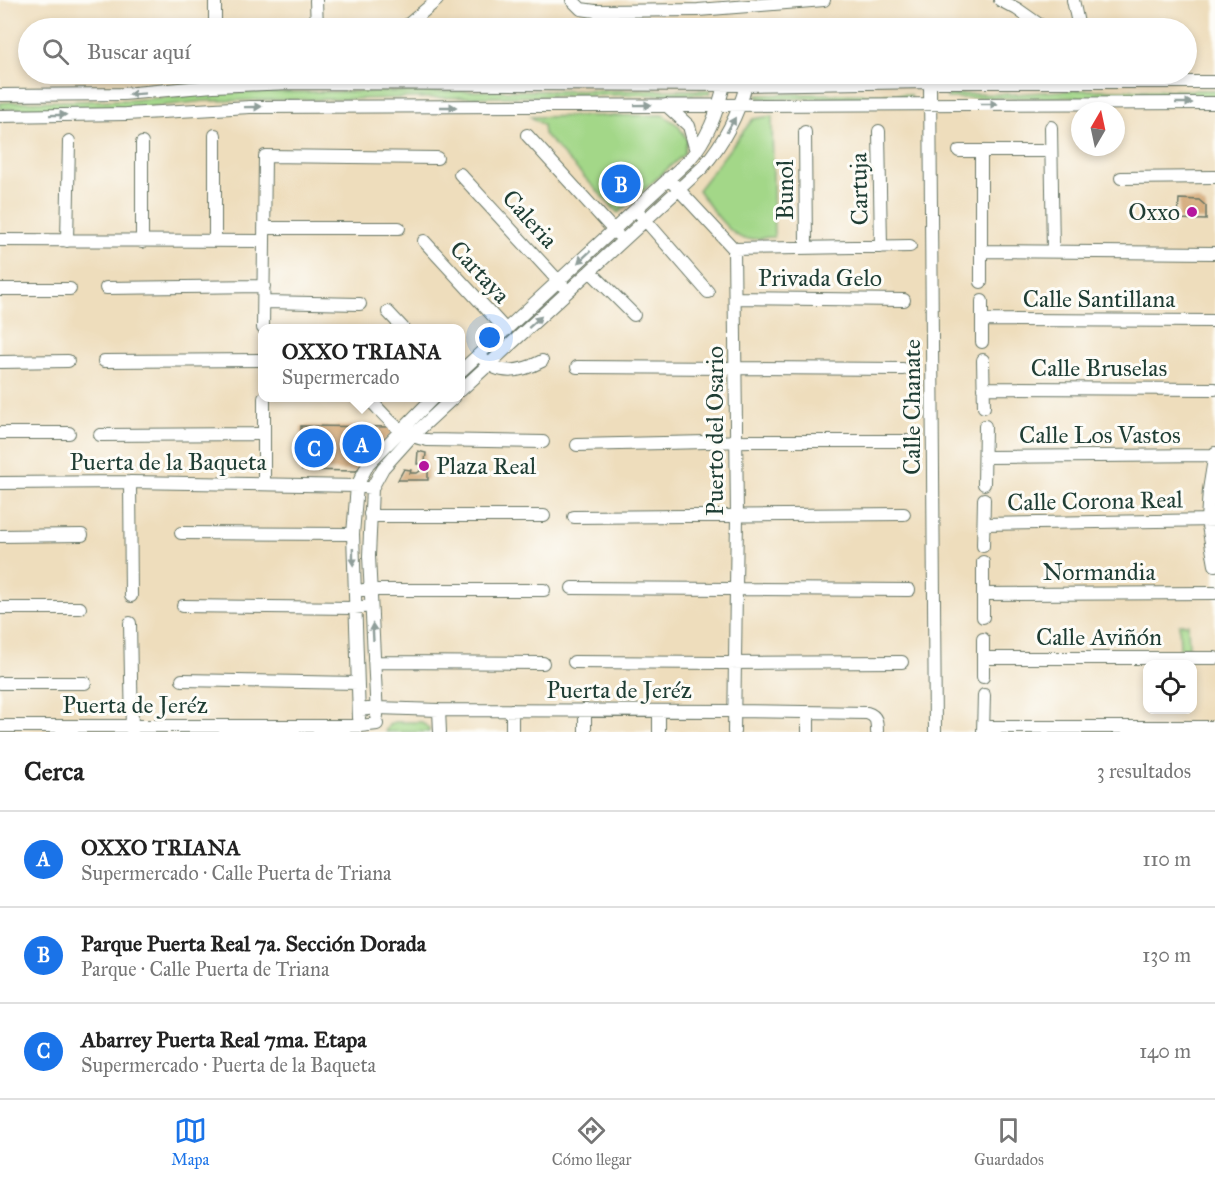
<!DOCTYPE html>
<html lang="es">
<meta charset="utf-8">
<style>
:root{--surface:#fff;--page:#f6f6f6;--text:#222;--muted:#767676;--line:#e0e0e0;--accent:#1a73e8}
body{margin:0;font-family:"IM FELL Great Primer",serif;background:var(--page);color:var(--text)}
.controls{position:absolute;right:18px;bottom:18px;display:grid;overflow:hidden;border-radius:12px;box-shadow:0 3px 9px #0003}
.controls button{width:54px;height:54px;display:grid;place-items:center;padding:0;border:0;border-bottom:2px solid var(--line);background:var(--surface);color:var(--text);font:30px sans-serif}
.compass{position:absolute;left:1071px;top:102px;width:54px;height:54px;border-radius:50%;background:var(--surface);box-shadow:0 3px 9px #0003;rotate:9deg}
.you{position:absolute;left:490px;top:338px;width:21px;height:21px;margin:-15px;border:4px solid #fff;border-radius:50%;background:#1a73e8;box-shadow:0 0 0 9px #1a73e833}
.badge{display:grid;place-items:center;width:39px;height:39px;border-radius:50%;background:var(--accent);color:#fff;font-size:20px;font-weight:700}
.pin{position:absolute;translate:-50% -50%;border:3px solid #fff;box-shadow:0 2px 6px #0006}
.popup{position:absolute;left:258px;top:324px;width:207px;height:78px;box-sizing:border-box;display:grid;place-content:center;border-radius:12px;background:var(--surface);filter:drop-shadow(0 2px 4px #0005);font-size:20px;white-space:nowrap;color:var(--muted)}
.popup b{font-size:22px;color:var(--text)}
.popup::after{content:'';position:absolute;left:50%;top:100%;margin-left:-12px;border:12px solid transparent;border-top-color:var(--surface)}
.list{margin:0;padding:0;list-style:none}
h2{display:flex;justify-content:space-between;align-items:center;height:78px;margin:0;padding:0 24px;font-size:26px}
h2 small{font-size:20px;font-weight:400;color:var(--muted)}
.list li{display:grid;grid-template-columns:39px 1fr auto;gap:18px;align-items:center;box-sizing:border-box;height:96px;padding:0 24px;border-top:2px solid var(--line)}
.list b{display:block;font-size:22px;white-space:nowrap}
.list p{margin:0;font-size:20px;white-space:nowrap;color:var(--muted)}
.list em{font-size:20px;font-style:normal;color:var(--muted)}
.icon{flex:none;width:33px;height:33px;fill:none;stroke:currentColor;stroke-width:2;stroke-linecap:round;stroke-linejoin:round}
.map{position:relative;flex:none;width:1215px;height:732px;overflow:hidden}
.search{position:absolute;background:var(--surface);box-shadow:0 3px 9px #0003;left:18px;right:18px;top:18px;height:66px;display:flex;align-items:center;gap:15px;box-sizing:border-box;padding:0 21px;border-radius:33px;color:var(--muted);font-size:22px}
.sheet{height:366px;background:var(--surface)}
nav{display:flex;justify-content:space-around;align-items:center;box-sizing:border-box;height:84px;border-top:2px solid var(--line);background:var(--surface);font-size:16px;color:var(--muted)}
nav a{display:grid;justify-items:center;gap:3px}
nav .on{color:var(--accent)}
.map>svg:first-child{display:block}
</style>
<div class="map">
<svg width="1215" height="732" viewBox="0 0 1215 732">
<rect width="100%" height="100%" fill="#fdfcf7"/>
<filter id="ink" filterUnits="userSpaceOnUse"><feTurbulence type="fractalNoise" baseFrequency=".0167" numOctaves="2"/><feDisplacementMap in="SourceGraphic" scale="12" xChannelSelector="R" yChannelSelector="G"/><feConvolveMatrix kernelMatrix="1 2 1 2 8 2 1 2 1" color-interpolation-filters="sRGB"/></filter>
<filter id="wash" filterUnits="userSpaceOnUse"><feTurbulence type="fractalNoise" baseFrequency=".008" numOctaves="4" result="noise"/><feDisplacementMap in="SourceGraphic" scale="24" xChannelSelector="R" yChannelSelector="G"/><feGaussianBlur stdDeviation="1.35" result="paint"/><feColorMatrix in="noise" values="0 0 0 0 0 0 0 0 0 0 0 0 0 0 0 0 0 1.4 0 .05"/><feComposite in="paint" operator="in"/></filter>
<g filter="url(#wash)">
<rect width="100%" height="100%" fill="#eeddbc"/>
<path fill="#a3d788" stroke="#618a5e" stroke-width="1.5" d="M 709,90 L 711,92 L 709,94 L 205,101 L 140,108 L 0,109 L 0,103 L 11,102 L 132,100 L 231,92 Z
M 1075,90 L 1215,90 L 1215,97 L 947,98 L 948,94 L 1014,94 Z
M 793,94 L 905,94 L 911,95 L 912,97 L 763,99 L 756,97 L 758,95 Z
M 663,115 L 678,125 L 687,140 L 684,154 L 618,213 L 544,134 L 543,125 L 531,117 Z
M 772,116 L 774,237 C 765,237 753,240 745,239 C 729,236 707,202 698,190 L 753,119 Z
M 1179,624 L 1188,624 L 1189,648 L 1180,649 Z
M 394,722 L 422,722 L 429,729 L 429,732 L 385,732 L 389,725 Z"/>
<g id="blocks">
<path fill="#cfa06b" d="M 1179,199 L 1199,200 L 1206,206 L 1206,220 L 1178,219 Z
M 301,426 L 393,427 L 394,431 L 356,471 L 302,470 Z
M 418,451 L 426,453 L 425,462 L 428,463 L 428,480 L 398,480 L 404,469 L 411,470 L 410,473 L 417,473 L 420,471 L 421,464 L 417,464 Z"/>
</g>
</g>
<g filter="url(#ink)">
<use href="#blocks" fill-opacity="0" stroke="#677564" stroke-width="1.5"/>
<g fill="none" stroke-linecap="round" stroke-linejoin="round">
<defs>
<path id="minor" d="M 316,0 L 317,28
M 572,0 L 581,9 L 595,11 L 698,10 L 824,0
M 1000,0 L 1017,9 L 1044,28
M 1073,0 L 1079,28
M 215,28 L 215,0
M 404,28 L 437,0
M 930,82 L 935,732
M 213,86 L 214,74
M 0,95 L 123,94 L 213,86 L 291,83 L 746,85 L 930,82 L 1215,82
M 666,105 L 689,126 L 696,151
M 0,116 L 126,114 L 250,107 L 1215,103
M 1051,127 L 1053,252
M 879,131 L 881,247
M 805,132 L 806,247
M 527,135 L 617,234
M 959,151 L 1051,151
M 981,152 L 981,282
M 460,174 L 563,286
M 668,178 L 734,249 L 737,516 L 734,732
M 1121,178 L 1215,177
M 640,214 L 708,292
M 264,228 L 399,228
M 0,240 L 264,241
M 67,241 L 69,141
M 215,241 L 215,135
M 424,241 L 506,330
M 142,242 L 142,143
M 734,249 L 910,246
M 982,251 L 1215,253
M 590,271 L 634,315
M 106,288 L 264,286
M 0,289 L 70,289
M 735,298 L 904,300
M 982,301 L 982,342
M 264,302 L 360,304
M 388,312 L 403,328
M 982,320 L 1215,321
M 263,328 L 265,156 L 437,158
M 483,359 C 500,377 523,371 542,361
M 983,360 L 984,407
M 104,361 L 263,360
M 0,362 L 68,361
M 577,367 L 903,369
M 461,371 L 689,160 C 708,138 717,113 724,85
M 983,388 L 1215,389
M 461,390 L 703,167 C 723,143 738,116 746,85
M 368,398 C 389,419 397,435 428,440 L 543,442
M 0,433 L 69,433
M 100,435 L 264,434
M 577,445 L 750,441 L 908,441
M 1215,453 L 1209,490 L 1207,520 L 1215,565
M 985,457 L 1215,455
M 130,482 L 131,596
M 0,483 L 130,482 L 357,486 L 372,488
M 264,484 L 264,398
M 984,484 L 985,426
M 370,514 L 377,516 L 544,516
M 574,517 L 904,514
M 984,524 L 1215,520
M 181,533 L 353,534
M 0,536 L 82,535
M 983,546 L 984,499
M 572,588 L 909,590
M 363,590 L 544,590
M 983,594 L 1215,593
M 183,606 L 354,608 L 371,606
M 0,608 L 80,608
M 983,617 L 983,562
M 130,623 L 132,732
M 983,658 L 1215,658
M 374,660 L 379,662 L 543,663
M 574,662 L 723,663 L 902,662
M 983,677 L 983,639
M 182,680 L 358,683
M 0,683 L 85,683
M 359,710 L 377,708 L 439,710 L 734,711 L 867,713 C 877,716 877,722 877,732
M 439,710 L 440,732
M 585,710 L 585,732
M 377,716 L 369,556 L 372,488 L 383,468 L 411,437 L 453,398
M 359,718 L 353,534 L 357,486 L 368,464 L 433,398
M 0,726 L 360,726 L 377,724
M 983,727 L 1215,727
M 512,732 L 512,710
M 659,732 L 659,711
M 808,732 L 808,712
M 983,732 L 984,695"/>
</defs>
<use href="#minor" stroke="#677564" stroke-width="14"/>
<use href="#minor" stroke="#fff" stroke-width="12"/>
</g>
<defs><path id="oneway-solid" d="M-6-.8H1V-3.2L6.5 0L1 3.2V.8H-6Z" transform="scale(1.5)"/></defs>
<g fill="#8f9e9a">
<use href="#oneway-solid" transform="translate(137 94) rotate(176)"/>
<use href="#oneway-solid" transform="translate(1184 103)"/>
<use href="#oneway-solid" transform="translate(989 104)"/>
<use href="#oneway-solid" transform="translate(643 105) rotate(-1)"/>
<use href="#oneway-solid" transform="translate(253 107) rotate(-1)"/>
<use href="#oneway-solid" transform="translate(448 107)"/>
<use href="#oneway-solid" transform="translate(58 115) rotate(-1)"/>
<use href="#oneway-solid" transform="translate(731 125) rotate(-60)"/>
<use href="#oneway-solid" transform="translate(584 257) rotate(137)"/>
<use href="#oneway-solid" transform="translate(535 322) rotate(-42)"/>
<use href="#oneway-solid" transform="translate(353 557) rotate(89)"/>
<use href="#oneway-solid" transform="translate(373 632) rotate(-93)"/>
</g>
</g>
<g fill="#b5179e" stroke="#fdfcf7" stroke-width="2">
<circle cx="1192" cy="212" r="6"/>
<circle cx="424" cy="466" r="6"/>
</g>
<g text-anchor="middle" stroke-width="6" stroke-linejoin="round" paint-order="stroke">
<g font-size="24" fill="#1f3d34" stroke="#fdfcf7">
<text transform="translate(859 189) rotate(-91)" y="8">Cartuja</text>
<text transform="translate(785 190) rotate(-90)" y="8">Bunol</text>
<text transform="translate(530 219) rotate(48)" y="8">Caleria</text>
<text transform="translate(480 272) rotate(47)" y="8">Cartaya</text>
<text x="820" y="286">Privada Gelo</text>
<text x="1099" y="307">Calle Santillana</text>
<text x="1099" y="376">Calle Bruselas</text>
<text transform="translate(912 407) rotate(-90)" y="8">Calle Chanate</text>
<text transform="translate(715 431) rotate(-90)" y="8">Puerto del Osario</text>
<text x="1100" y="443">Calle Los Vastos</text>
<text x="168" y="470">Puerta de la Baqueta</text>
<text transform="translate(1095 501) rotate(-1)" y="8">Calle Corona Real</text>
<text x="1099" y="580">Normandia</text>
<text x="1099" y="645">Calle Aviñón</text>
<text x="619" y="698">Puerta de Jeréz</text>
<text x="135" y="713">Puerta de Jeréz</text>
</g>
<g font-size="24" fill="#1f3d34" stroke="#fdfcf7" text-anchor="end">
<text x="1180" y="220">Oxxo</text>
<text x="436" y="474" text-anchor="start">Plaza Real</text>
</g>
</g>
</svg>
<div class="controls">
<button><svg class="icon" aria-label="locate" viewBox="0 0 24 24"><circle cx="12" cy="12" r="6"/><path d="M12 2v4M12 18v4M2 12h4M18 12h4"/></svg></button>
</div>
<svg class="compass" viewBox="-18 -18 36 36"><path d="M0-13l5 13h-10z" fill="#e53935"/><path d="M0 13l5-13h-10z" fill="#767676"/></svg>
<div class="you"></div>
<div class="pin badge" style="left:362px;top:444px">A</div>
<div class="popup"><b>OXXO TRIANA</b>Supermercado</div>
<div class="pin badge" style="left:621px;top:184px">B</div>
<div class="pin badge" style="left:314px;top:448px">C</div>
<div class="search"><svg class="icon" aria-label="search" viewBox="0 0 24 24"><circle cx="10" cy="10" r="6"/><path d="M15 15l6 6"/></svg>Buscar aquí</div>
</div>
<section class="sheet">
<h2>Cerca<small>3 resultados</small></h2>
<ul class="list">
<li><span class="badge">A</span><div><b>OXXO TRIANA</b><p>Supermercado · Calle Puerta de Triana</p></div><em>110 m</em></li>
<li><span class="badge">B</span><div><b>Parque Puerta Real 7a. Sección Dorada</b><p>Parque · Calle Puerta de Triana</p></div><em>130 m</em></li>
<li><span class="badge">C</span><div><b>Abarrey Puerta Real 7ma. Etapa</b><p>Supermercado · Puerta de la Baqueta</p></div><em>140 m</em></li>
</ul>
</section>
<nav>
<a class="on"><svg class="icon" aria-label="map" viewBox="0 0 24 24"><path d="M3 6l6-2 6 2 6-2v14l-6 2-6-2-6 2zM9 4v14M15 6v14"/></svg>Mapa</a>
<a><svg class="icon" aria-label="directions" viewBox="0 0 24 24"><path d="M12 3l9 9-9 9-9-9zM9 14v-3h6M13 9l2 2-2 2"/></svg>Cómo llegar</a>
<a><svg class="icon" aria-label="saved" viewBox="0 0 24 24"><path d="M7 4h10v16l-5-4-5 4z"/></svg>Guardados</a>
</nav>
